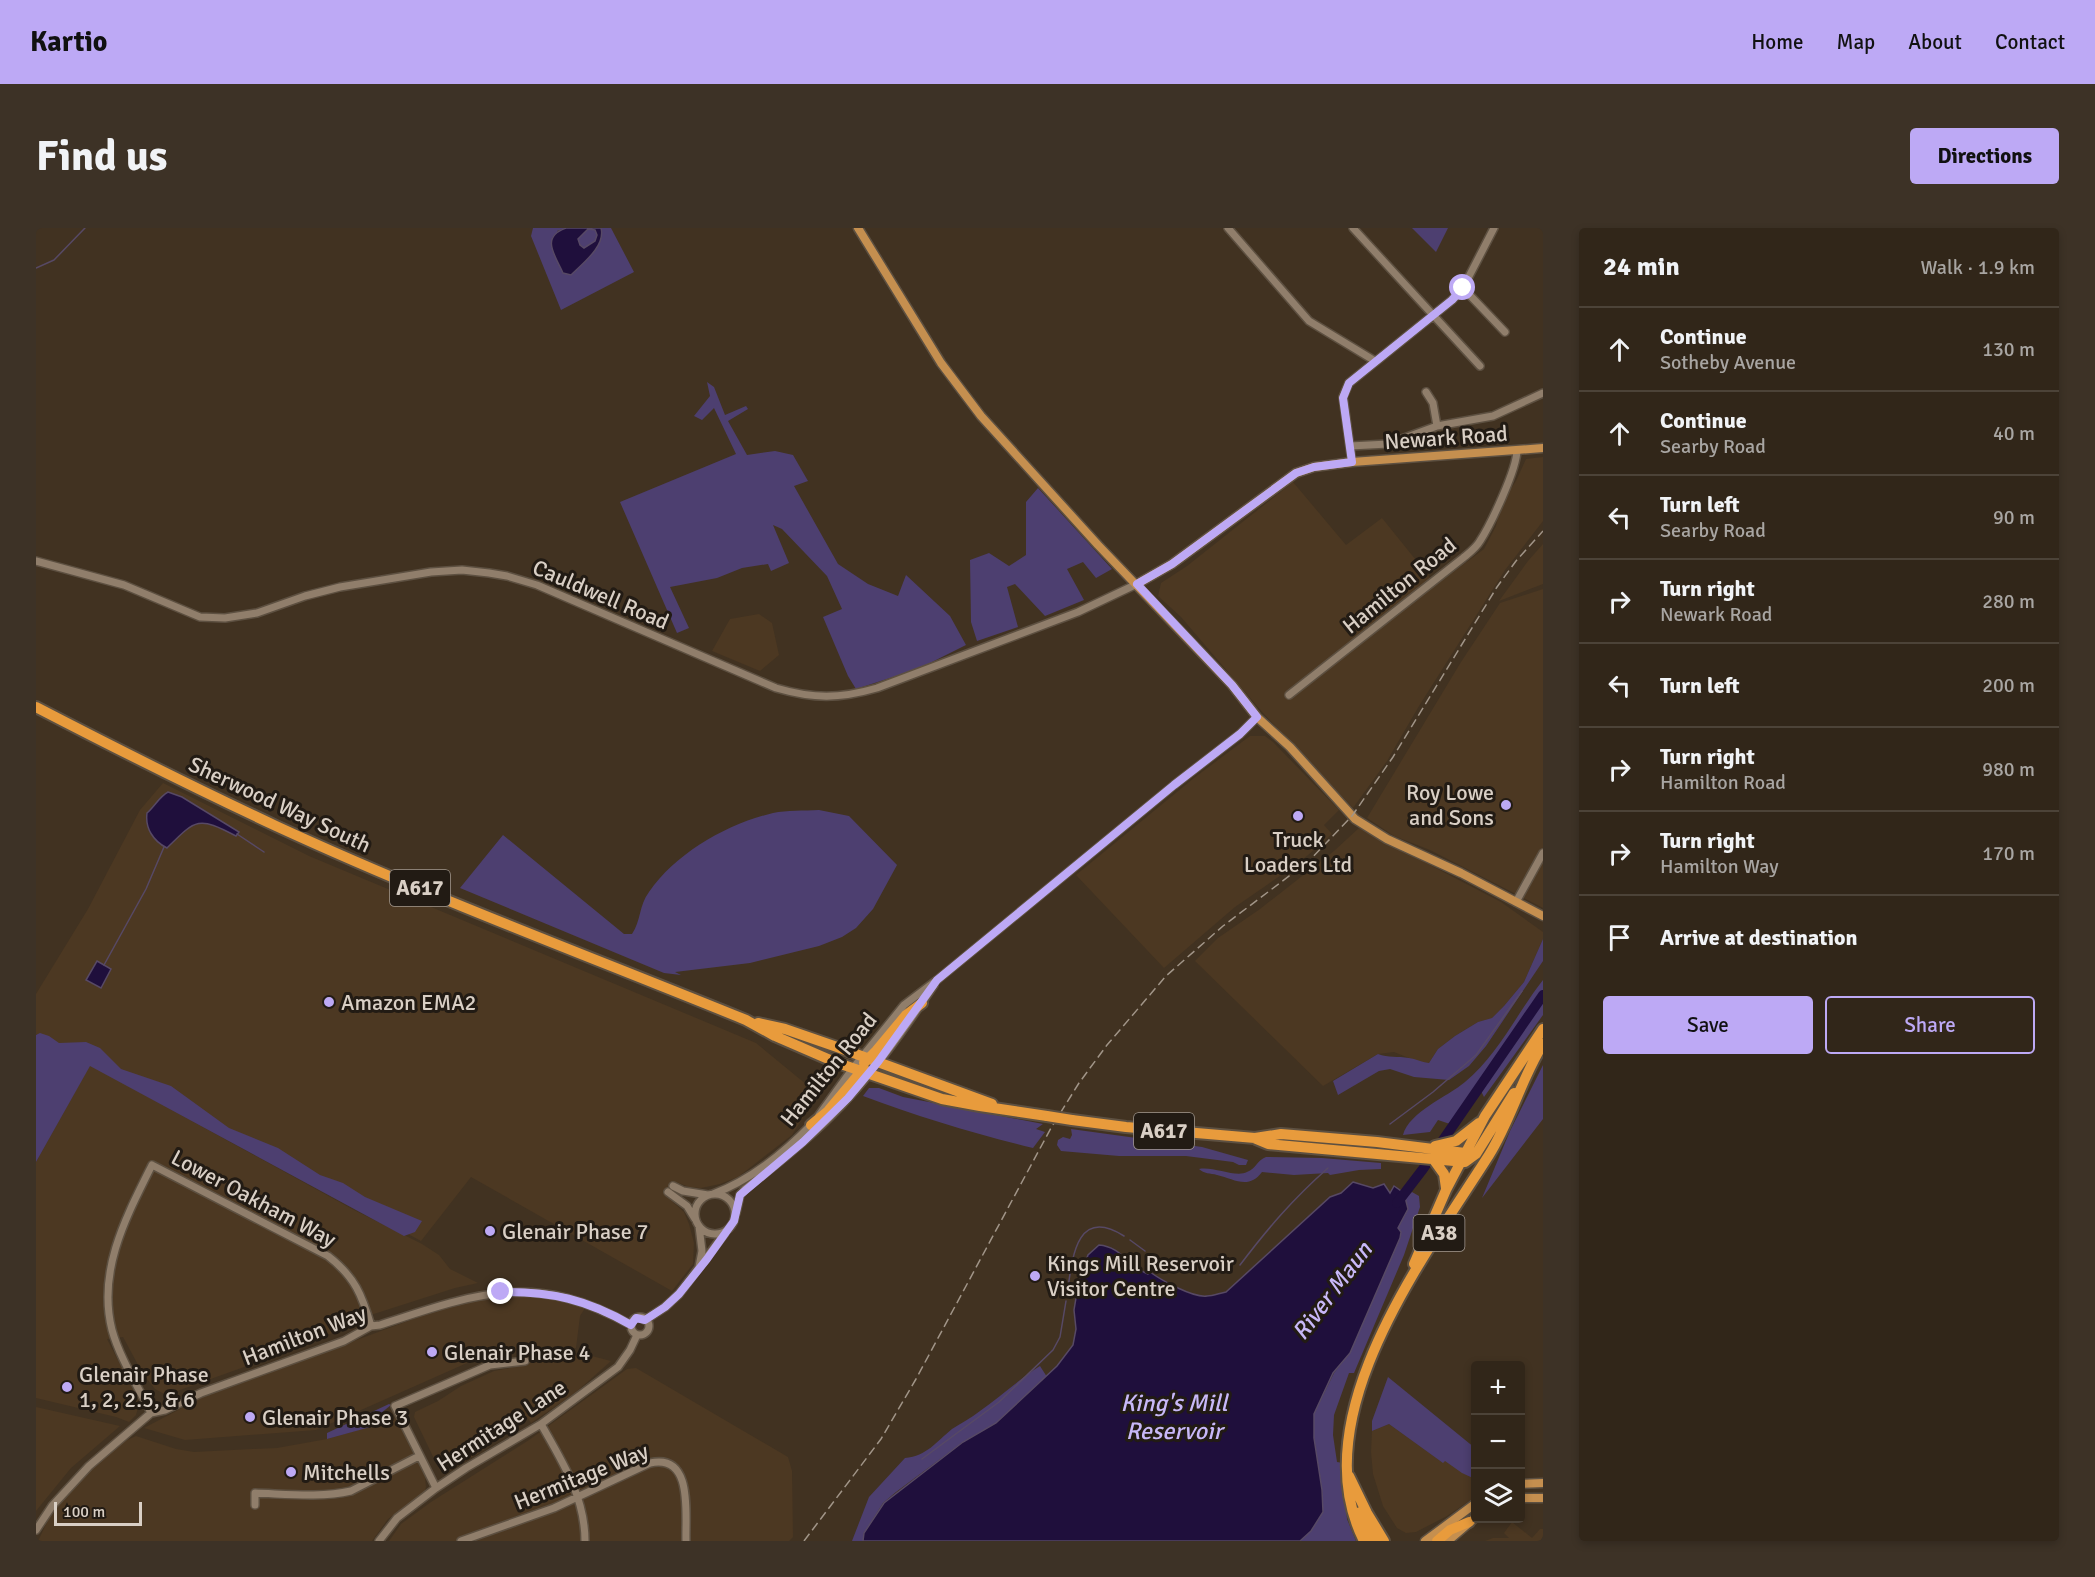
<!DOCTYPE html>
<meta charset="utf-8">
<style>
:root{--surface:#312619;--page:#3d3226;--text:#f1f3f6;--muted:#a8a5a2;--line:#4c4338;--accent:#bda9f5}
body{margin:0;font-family:Signika,sans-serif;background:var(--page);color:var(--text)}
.controls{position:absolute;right:18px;bottom:18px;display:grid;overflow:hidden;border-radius:6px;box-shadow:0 3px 9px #0003}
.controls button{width:54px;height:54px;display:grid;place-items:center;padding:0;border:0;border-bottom:2px solid var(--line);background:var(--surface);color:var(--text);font:30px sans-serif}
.scale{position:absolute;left:18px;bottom:15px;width:88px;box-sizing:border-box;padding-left:6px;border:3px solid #d9cfc5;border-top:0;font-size:16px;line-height:21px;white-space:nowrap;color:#d9cfc5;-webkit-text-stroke:4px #221b14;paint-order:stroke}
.stop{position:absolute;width:18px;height:18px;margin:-14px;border:4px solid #bda9f5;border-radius:50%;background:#fff}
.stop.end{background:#bda9f5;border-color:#fff;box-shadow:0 2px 6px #0008}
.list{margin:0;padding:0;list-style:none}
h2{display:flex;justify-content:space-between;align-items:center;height:78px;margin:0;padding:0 24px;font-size:26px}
h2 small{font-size:20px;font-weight:400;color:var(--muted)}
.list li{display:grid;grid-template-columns:39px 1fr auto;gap:18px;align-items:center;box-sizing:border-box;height:84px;padding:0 24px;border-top:2px solid var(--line)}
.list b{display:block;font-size:22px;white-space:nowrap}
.list p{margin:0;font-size:20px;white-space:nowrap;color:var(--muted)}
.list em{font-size:20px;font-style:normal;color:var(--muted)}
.actions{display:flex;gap:12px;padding:18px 24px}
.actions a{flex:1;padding:14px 0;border:2px solid var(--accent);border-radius:6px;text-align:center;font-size:21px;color:var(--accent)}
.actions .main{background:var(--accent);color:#111}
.icon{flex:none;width:33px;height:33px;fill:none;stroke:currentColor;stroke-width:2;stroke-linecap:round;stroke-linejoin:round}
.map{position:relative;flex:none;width:1507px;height:1313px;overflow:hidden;border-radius:6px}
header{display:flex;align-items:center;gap:36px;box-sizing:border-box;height:84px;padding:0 30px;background:var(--accent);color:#111}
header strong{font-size:28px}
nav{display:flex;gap:33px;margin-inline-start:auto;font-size:21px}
.intro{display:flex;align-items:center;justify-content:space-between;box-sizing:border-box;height:144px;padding:0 36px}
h1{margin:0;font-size:42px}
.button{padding:15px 27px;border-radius:6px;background:var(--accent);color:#111;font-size:21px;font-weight:700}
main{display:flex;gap:36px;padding:0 36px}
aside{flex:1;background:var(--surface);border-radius:6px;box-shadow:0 3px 9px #0003}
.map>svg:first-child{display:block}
</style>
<header>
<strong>Kartio</strong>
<nav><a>Home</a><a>Map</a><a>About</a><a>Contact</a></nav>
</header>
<div class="intro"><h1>Find us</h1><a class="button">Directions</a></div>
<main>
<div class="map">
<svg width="1507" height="1313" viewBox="0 0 1507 1313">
<rect width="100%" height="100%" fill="#413221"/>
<path fill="#4c3822" d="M 1507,229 L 1507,293 L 1469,342 L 1383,478 L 1351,533 L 1317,580 L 1227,485 L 1145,389 L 1122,368 L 1125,355 L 1151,338 L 1257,254 L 1310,317 L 1346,290 L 1400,357 L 1448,321 L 1460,298 L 1465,275 L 1480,253 L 1490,231 Z
M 1507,316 L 1507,356 L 1463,373 L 1492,333 Z
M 1507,361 L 1507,680 L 1394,622 L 1358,608 L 1331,590 L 1425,434 L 1464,375 Z
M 723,386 L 736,395 L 743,427 L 724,443 L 676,423 L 694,391 Z
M 1214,508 L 1229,508 L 1237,514 L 1303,582 L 1288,597 L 1296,606 L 1264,634 L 1199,679 L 1128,740 L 1040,647 L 1158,550 Z
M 127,555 L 273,628 L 720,815 L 782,866 L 756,907 L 702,949 L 684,956 L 665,960 L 653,959 L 640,954 L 630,968 L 648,984 L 653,996 L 658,1015 L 657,1036 L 636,1063 L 435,949 L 385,1013 L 0,806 L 0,766 L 52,681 L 104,582 Z
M 1323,600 L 1465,674 L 1507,704 L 1507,711 L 1488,754 L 1468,778 L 1456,790 L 1442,794 L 1419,808 L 1402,821 L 1393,835 L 1383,834 L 1358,824 L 1342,826 L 1287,858 L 1159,733 L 1182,710 L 1224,681 L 1298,623 Z
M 54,837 L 318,982 L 386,1016 L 403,1027 L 414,1041 L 442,1055 L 419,1060 L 319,1092 L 303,1102 L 267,1118 L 130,1167 L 119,1161 L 107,1146 L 87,1109 L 71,1111 L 97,1161 L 103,1176 L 100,1187 L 93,1194 L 80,1189 L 0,1170 L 0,934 Z
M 478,1068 L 520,1071 L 549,1080 L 544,1088 L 540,1120 L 499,1120 L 471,1123 L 440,1131 L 280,1202 L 149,1212 L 108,1200 L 165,1170 L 404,1081 L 448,1070 Z
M 519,1126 L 552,1127 L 575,1133 L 539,1165 L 495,1195 L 491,1189 L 440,1227 L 404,1243 L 378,1189 L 379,1184 L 402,1173 L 425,1158 L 458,1143 L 489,1137 L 487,1128 Z
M 600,1140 L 752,1229 L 756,1243 L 757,1309 L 753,1313 L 353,1313 L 365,1296 L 395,1274 L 493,1212 L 591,1141 Z
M 0,1179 L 84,1198 L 35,1240 L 0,1283 Z
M 360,1191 L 389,1249 L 390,1259 L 388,1265 L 352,1291 L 336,1313 L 2,1313 L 12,1292 L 25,1275 L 56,1240 L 87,1214 L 100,1208 L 140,1221 L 158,1224 L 216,1221 L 241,1220 L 291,1211 Z
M 1353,1196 L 1406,1234 L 1409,1232 L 1435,1249 L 1439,1254 L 1439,1269 L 1411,1288 L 1380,1304 L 1370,1305 L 1361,1300 L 1347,1278 L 1337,1246 L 1335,1224 L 1336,1203 Z
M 1476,1294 L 1496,1310 L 1504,1301 L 1507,1301 L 1507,1313 L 1449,1313 L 1457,1310 L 1473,1310 L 1468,1305 Z"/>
<path fill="#4d3f70" d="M 497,0 L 530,0 L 521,3 L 534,47 L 563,16 L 566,2 L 565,0 L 575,0 L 598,44 L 525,82 L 495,8 Z
M 1376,0 L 1412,0 L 1400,24 Z
M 552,1 L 559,2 L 561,7 L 559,13 L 548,20 L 544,17 L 542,11 Z
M 671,154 L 678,159 L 689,187 L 710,178 L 712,181 L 692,193 L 711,227 L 739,223 L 757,227 L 772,253 L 758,258 L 802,336 L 832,356 L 862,368 L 870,347 L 914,388 L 930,417 L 882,441 L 820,461 L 812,448 L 787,389 L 806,381 L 791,348 L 746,301 L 737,297 L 753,335 L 735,343 L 732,336 L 706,340 L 681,350 L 634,359 L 653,400 L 641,405 L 584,274 L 700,226 L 678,180 L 666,192 L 658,188 L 674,168 Z
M 1002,260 L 1076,341 L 1060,350 L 1047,334 L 1031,341 L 1048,372 L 1009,388 L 979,356 L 971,359 L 982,399 L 941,413 L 935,394 L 934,332 L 953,325 L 973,338 L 990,327 L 990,274 Z
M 783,582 L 813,588 L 861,637 L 837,681 L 820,700 L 806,709 L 783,718 L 714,735 L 639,744 L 645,747 L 628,745 L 424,660 L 467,607 L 588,706 L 596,706 C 605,693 603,677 613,664 C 640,625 691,596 737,585 C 751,582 768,583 783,582 Z
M 1507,711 L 1507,733 L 1450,818 L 1433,838 L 1413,852 L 1378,849 L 1354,841 L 1343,843 L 1302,867 L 1297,853 L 1342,826 C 1352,830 1362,828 1373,830 C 1380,831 1385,834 1393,835 L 1402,821 L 1419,808 L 1442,794 L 1456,790 L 1468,778 L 1488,754 Z
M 1507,752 L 1507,787 L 1448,869 L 1444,861 L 1420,898 L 1402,892 L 1394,904 L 1367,907 C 1373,884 1411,869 1429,854 C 1462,827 1481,785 1507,752 Z
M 4,805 L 13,808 L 23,815 L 50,814 L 64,820 L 85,841 L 135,858 L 193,900 L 242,920 L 284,947 L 307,955 L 329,969 L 386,993 L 379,1004 L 368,1008 L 54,838 L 0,934 L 0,807 Z
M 1507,837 L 1507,891 L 1446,970 L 1474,903 Z
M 833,860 L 843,860 L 867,869 L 1007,896 L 1000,901 L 1009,904 L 997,920 C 939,906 883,889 827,868 Z
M 1035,901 L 1166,919 L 1212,932 L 1210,937 L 1203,937 L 1197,934 L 1150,928 L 1083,928 L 1025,923 L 1021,917 L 1022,912 L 1027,909 L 1034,911 L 1036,907 Z
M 1230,929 L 1286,930 L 1345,935 L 1345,941 L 1323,942 L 1294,947 L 1292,945 L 1258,947 L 1226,944 C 1213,962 1198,951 1181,947 C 1174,945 1168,946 1163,941 C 1177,938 1200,950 1211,944 C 1220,941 1221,932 1230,929 Z
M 1376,964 L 1383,968 L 1384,979 L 1368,1027 L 1318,1145 L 1313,1145 L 1298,1187 L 1297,1207 L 1301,1234 L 1307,1235 L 1311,1291 L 1320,1313 L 1264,1313 L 1275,1302 L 1287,1284 L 1286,1262 L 1278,1210 L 1278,1186 L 1298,1145 L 1314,1125 L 1364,1010 L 1365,1004 L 1362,1000 L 1372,981 L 1368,971 Z
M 1004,1138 L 1011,1149 L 960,1195 L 927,1214 L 860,1264 L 847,1275 L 828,1305 L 827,1313 L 816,1313 L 833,1269 L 869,1230 C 891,1228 900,1214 916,1201 C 925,1195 935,1190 944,1183 C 964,1169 982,1152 1004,1138 Z
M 1352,1149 L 1439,1220 L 1439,1251 L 1426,1245 L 1409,1233 L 1407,1235 L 1353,1196 L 1336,1203 L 1336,1193 Z
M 353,1176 L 355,1177 L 339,1190 L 338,1198 L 291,1211 L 291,1205 Z"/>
<path fill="#1f0f3c" stroke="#574965" stroke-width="1.5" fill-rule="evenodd" d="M 530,0 L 565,0 C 570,18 546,36 535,47 L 527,45 C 519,27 504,9 530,0 ZM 552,1 L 559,2 L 561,7 L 559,13 L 548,20 L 544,17 L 542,11 Z
M 132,564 L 146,569 L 203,604 L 200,608 C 162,588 160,591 131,620 C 117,613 109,600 111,585 C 119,578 123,569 132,564 Z
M 61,733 L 75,741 L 65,760 L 50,752 Z
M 1317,954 L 1337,960 L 1348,956 L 1354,965 L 1358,958 L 1368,965 L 1372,981 L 1362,1000 L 1365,1004 L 1364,1010 L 1314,1125 L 1297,1145 L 1278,1186 L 1278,1210 L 1286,1262 L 1287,1284 L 1275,1303 L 1264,1313 L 827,1313 L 828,1305 L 848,1275 L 927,1214 L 960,1195 L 1021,1138 L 1037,1117 L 1040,1101 L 1038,1082 L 1043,1052 L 1052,1027 L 1063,1017 C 1086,1019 1091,1038 1112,1046 L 1114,1044 C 1125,1052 1157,1070 1171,1068 C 1177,1068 1184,1065 1190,1064 L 1294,969 L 1305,965 Z"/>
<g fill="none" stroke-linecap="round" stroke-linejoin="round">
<path stroke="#574965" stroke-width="1.5" d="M 0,40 L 18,32 L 49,0
M 201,606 L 228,624
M 68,737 L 110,661 L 128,619
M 1354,896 L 1397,864 L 1440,827 L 1486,763
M 1094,1012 L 1109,1023
M 1204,1037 C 1232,1000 1257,971 1292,940
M 1031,1067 C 1036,1033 1039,977 1088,1008
M 886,1231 L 963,1174 L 1017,1122 L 1024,1109 L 1030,1073"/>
<path stroke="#1f0f3c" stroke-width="10" d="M 1361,975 L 1387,941 L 1507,767"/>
<defs>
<path id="minor" d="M 1192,0 L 1273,93 L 1339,133
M 1317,0 L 1444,138
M 1427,60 L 1469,104
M 1390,164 L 1397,175 L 1401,198
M 1314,218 L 1352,216 L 1401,198 L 1457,188 L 1507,165
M 1316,234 L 1307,169 L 1313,155 L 1416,72 L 1427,60 L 1458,0
M 0,333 L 88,357 L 164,389 L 189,390 L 221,385 L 269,368 L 304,359 L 395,344 L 426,342 L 453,345 L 471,348 L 501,357 L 740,460 C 778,471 803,471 841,460 L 1042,384 L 1101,356
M 1253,467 L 1427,330 C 1433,325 1440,320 1444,313 C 1455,296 1481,241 1481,222
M 1480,674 L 1507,625
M 783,887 L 817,840 L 868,777 L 901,752 L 1138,557 L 1204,506 L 1221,489
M 637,958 L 647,963 L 672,967
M 632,964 L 651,978 L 659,991
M659 986a20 20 0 1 1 40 0a20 20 0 1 1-40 0Z
M 677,966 C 715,952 748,925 776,896
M 700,985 L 704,967 L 709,961 C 738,938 767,916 793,890 C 833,851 867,803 898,757
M 663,1039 L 666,1023 L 663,998
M595 1098a9 9 0 1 1 18 0a9 9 0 1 1-18 0Z
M 609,1092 L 629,1079 L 643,1066 L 689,1005
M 115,1185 C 102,1158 84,1131 76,1102 C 61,1043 90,989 116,937 L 292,1028 C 319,1049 326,1067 335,1098
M 505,1196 C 526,1233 549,1269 549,1313
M 400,1260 L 359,1178 L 454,1137 L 489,1133
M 219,1277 L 219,1265 C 250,1266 285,1270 315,1263 L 383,1228
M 0,1302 L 16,1278 L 53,1238 L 115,1185 L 129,1182 L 165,1165 L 308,1113 L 335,1098 L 344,1097 C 440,1065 500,1043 595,1097
M 343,1313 L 361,1290 L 400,1260 L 430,1240 L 505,1196 L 582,1139 L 594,1122 L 601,1107
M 425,1313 L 518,1280 L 614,1235 C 658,1225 649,1287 650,1313"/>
<path id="major" d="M 822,0 L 905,135 L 945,188 L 1062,317 L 1196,457 L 1221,489 L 1254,519 L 1319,591 L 1351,611 L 1425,645 L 1507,688
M 1101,356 L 1136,336 L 1260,245 L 1278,239 L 1316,234 L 1507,220
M 1484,1256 L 1507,1255
M 1484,1270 L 1507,1270
M 1389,1313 L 1440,1275
M 1412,1313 L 1440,1289"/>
<path id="highway" d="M 0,479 C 79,520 159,560 240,598 C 394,669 553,728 710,792 L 739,808 L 799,834 L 906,871 L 944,878 L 1011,888
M 722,795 L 749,801 L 801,819 L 956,876
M 828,835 L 840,823 L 870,787 L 886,775
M 1036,892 L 1090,899 L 1219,910 L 1245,906 L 1341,914 L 1429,925
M 775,897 L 792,883 L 828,840
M 1220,911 L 1232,916 L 1429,934 L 1440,926 L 1478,865
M 1399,918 L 1420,913 L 1443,895
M 1398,932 L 1408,946 L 1410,960
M 1378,1036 L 1410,962 L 1449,888 L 1507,801
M 1313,1248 L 1331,1285 L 1348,1313
M 1324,1284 L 1338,1313
M 1328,1313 C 1265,1189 1389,1028 1453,927 C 1475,892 1485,851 1507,816
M 1401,1313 L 1414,1302 L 1433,1294"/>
</defs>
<use href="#minor" stroke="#5d5041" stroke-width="10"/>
<use href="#major" stroke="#5d5041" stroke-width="11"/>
<use href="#highway" stroke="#5d5041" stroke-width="14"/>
<use href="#minor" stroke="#907e6b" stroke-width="7"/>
<use href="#major" stroke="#c58f4f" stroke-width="8"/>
<use href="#highway" stroke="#e89b3c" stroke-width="10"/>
<path stroke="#a19588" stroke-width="1.5" stroke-dasharray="9 4.5" stroke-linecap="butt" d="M 768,1313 L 845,1211 L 880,1151 L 1015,900 L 1043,855 L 1071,817 L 1130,748 L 1187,698 L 1273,633 L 1316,588 L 1357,529 L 1461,359 L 1480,333 L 1507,303"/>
<defs>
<path id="highway-bridge" d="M 1011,888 L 1036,892"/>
</defs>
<use href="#highway-bridge" stroke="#5d5041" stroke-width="14" stroke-linecap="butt"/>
<use href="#highway-bridge" stroke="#e89b3c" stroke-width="10"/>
</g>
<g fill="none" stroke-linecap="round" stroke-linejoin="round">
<path stroke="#bda9f5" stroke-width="8" d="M 465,1064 C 515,1063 552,1072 595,1097 L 600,1090 L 609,1092 L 629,1079 L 643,1066 L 671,1031 L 698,993 L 704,967 L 767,914 L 812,870 L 842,834 L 901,752 L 1138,557 L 1204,506 L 1221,489 L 1196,457 L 1101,356 L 1136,336 L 1260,245 L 1278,239 L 1316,234 L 1307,170 L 1313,155 L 1416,72 L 1427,60"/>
</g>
<g fill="#bda9f5" stroke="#221b14" stroke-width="2">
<circle cx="1470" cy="577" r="6"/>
<circle cx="1262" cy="588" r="6"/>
<circle cx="293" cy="774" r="6"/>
<circle cx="454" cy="1003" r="6"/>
<circle cx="999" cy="1048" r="6"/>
<circle cx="396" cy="1124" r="6"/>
<circle cx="31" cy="1159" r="6"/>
<circle cx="214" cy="1189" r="6"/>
<circle cx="255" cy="1244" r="6"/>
</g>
<g text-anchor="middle" stroke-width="6" stroke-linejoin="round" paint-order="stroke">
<g fill="#221b14" stroke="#a29990" stroke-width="1.5">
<rect x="354" y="642" width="60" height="36" rx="4.5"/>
<rect x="1098" y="885" width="60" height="36" rx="4.5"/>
<rect x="1377.5" y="987" width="51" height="36" rx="4.5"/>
</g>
<g font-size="21" font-weight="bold" fill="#d9cfc5">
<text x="384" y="667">A617</text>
<text x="1128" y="910">A617</text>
<text x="1403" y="1012">A38</text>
</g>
<g font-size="22" fill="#d9cfc5" stroke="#221b14">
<text transform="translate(1410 209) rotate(-4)" y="8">Newark Road</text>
<text transform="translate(1363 357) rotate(-39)" y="8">Hamilton Road</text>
<text transform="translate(565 366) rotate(23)" y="8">Cauldwell Road</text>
<text transform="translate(244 576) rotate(25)" y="8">Sherwood Way South</text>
<text transform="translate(792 841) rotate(-51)" y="8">Hamilton Road</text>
<text transform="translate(218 970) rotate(28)" y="8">Lower Oakham Way</text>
<text transform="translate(268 1107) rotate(-21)" y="8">Hamilton Way</text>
<text transform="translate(465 1197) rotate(-33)" y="8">Hermitage Lane</text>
<text transform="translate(545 1248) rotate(-22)" y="8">Hermitage Way</text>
</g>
<g font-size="22" fill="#d9cfc5" stroke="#221b14" text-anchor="start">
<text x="1458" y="572" text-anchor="end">Roy Lowe<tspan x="1458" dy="25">and Sons</tspan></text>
<text x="1262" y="619" text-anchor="middle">Truck<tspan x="1262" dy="25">Loaders Ltd</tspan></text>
<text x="305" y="782">Amazon EMA2</text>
<text x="466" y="1011">Glenair Phase 7</text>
<text x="1011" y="1043">Kings Mill Reservoir<tspan x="1011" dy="25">Visitor Centre</tspan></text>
<text x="408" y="1132">Glenair Phase 4</text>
<text x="43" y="1154">Glenair Phase<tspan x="43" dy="25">1, 2, 2.5, &amp; 6</tspan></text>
<text x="226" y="1197">Glenair Phase 3</text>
<text x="267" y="1252">Mitchells</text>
</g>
<g font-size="24" font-style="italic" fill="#c8b8f8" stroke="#221b14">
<text transform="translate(1296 1063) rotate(-53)" y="8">River Maun</text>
<text x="1138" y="1183">King's Mill<tspan x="1138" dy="28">Reservoir</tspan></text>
</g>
</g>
</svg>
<div class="controls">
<button>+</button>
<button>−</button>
<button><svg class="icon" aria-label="layers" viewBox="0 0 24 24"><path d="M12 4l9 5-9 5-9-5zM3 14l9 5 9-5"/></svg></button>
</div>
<div class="scale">100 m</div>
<div class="stop" style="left:1427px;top:60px"></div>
<div class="stop end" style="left:465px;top:1064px"></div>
</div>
<aside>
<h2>24 min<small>Walk · 1.9 km</small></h2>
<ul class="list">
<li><svg class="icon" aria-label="ahead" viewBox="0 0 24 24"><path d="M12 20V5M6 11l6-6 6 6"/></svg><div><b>Continue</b><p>Sotheby Avenue</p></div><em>130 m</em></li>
<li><svg class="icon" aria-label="ahead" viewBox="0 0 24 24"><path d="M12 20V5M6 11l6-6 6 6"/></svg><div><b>Continue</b><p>Searby Road</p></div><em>40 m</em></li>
<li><svg class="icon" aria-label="left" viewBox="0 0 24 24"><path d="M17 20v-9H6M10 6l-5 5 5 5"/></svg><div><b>Turn left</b><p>Searby Road</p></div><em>90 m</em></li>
<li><svg class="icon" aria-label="right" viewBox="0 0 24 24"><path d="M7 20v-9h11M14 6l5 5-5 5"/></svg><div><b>Turn right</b><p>Newark Road</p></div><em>280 m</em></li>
<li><svg class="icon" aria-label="left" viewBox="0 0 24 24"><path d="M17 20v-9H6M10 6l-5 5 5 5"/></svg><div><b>Turn left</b></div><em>200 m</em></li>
<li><svg class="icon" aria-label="right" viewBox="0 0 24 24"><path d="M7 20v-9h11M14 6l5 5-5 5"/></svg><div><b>Turn right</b><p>Hamilton Road</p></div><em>980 m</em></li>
<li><svg class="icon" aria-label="right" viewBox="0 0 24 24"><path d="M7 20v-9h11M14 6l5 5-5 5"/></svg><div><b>Turn right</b><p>Hamilton Way</p></div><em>170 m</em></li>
<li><svg class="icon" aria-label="arrive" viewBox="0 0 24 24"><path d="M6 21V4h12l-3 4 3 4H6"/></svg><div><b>Arrive at destination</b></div></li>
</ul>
<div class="actions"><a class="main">Save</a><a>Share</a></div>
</aside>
</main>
